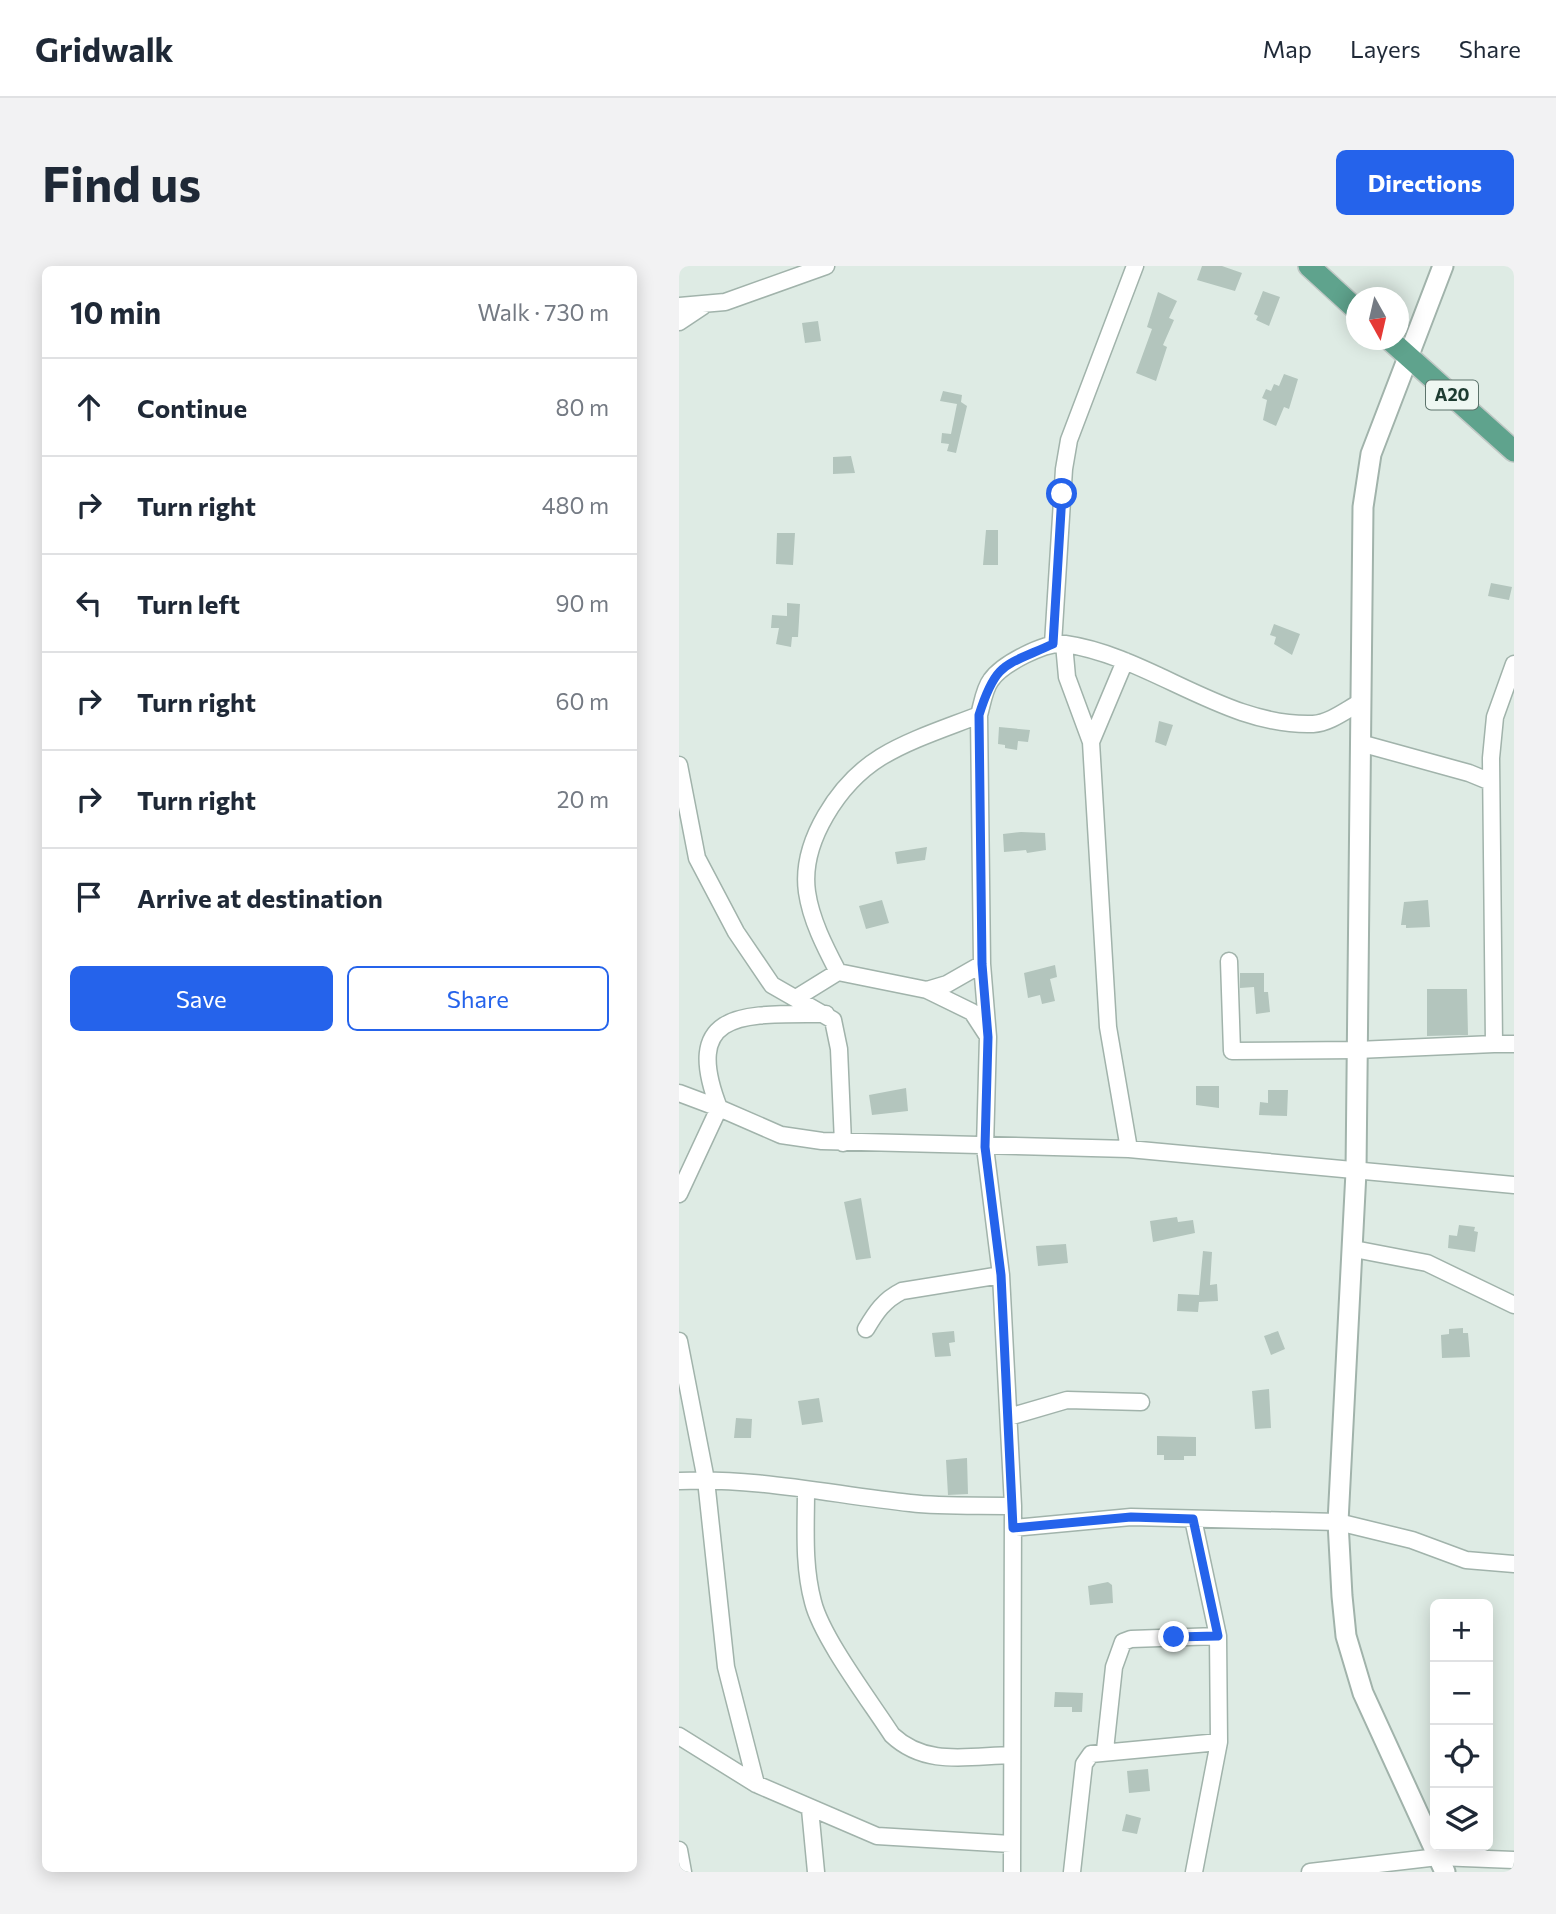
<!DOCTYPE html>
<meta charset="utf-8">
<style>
:root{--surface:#fff;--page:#f2f2f3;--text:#1f2937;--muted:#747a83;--line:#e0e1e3;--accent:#2563eb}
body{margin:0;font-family:Commissioner,sans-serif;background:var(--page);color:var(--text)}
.controls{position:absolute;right:21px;bottom:21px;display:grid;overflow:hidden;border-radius:10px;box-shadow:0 4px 18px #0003}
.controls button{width:63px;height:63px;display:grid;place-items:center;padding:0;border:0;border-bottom:2px solid var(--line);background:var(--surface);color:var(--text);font:35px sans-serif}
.compass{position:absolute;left:667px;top:21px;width:63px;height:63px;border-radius:50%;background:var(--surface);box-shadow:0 4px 18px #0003;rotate:172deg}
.stop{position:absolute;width:21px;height:21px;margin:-16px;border:5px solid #2563eb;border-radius:50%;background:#fff}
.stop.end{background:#2563eb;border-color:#fff;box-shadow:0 2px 7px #0008}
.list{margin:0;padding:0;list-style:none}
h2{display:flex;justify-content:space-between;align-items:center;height:91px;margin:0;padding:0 28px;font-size:30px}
h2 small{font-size:23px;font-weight:400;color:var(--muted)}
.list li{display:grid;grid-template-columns:46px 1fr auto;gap:21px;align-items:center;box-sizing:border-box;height:98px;padding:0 28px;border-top:2px solid var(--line)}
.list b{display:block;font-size:26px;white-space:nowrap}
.list em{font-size:23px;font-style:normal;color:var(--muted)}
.actions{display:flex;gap:14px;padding:21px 28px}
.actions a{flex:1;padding:16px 0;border:2px solid var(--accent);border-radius:10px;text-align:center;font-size:24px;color:var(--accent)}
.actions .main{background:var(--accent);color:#fff}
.icon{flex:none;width:38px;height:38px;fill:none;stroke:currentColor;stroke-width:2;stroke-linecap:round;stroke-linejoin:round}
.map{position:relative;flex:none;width:835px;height:1606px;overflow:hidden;border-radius:10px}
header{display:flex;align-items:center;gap:42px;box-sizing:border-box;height:98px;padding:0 35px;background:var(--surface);border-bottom:2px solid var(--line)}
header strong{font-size:33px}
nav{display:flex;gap:38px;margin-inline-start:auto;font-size:24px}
.intro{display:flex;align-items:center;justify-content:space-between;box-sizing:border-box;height:168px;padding:0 42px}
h1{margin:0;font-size:49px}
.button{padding:18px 32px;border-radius:10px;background:var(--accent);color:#fff;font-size:24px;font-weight:700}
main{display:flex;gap:42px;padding:0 42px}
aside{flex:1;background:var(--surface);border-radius:10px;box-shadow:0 4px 18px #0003}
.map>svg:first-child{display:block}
</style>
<header>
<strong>Gridwalk</strong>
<nav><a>Map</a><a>Layers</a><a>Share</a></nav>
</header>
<div class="intro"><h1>Find us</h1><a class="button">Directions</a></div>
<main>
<aside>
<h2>10 min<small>Walk · 730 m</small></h2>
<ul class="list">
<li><svg class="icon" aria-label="ahead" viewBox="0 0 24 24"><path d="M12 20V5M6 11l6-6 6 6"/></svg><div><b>Continue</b></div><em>80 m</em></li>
<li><svg class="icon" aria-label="right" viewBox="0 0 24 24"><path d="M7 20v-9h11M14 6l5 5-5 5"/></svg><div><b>Turn right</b></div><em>480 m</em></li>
<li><svg class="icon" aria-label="left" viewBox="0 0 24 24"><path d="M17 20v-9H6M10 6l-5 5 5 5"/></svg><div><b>Turn left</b></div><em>90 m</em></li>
<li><svg class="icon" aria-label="right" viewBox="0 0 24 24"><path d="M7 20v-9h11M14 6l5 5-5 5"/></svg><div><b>Turn right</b></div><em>60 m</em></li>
<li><svg class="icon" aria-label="right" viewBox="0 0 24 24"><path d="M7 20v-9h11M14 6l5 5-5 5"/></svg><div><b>Turn right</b></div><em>20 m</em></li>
<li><svg class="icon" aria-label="arrive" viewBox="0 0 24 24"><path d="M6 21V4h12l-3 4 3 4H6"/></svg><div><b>Arrive at destination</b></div></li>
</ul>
<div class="actions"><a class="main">Save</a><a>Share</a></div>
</aside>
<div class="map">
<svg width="835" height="1606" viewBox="0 0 835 1606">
<rect width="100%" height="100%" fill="#deebe4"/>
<path fill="#b3c5bd" d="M 523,0 L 543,0 L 563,7 L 556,25 L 518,14 Z
M 584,25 L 601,31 L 590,60 L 577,54 L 579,50 L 575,48 Z
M 479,26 L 498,35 L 490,52 L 495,54 L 484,79 L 488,81 L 477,115 L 457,107 L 473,63 L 468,61 Z
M 139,55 L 142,75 L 126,77 L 123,57 Z
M 605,108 L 619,113 L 610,143 L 605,141 L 597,160 L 584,154 L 588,134 L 583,132 L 587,123 L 592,125 L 595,118 L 600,120 Z
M 264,125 L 283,129 L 282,136 L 288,140 L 277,187 L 268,185 L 270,178 L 262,177 L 263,167 L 272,168 L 278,138 L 261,135 Z
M 172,190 L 176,207 L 154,208 L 154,191 Z
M 307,264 L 319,264 L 319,299 L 304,299 Z
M 98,267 L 116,267 L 114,299 L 97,298 Z
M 812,317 L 833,321 L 830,334 L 809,330 Z
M 108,337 L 121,338 L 119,371 L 113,371 L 112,381 L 97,378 L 100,362 L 92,362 L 93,349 L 108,350 Z
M 595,358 L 621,368 L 613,389 L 595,378 L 597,371 L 591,369 Z
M 480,455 L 494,459 L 487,480 L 476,476 Z
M 320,461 L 351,464 L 349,476 L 339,475 L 338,484 L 326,482 L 326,479 L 319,478 Z
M 342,566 L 366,567 L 367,584 L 348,587 L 347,584 L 325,586 L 324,568 Z
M 248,581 L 246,594 L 218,598 L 216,586 Z
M 203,634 L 210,657 L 187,663 L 180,640 Z
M 749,634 L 751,661 L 727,662 L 727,659 L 722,659 L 725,636 Z
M 376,699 L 378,711 L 371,713 L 376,735 L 363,738 L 361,729 L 349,732 L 345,707 Z
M 561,707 L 585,707 L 585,726 L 589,726 L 591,746 L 577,748 L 575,721 L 561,722 Z
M 748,723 L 788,723 L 789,769 L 748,770 Z
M 517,820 L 540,820 L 540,842 L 517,839 Z
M 227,822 L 229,845 L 193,849 L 190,829 Z
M 589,824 L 609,824 L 608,850 L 580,849 L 581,836 L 589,837 Z
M 182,932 L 192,992 L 177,994 L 165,936 Z
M 498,951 L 499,956 L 514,954 L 516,967 L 474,976 L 471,955 Z
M 780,959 L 796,961 L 795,965 L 799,966 L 796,986 L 769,982 L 770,969 L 778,970 Z
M 387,978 L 389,997 L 359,1000 L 357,980 Z
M 524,985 L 533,986 L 531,1019 L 538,1018 L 539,1035 L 520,1036 L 519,1046 L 498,1045 L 499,1028 L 520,1029 Z
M 784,1062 L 784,1067 L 789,1067 L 791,1091 L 763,1092 L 762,1069 L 770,1068 L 770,1063 Z
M 275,1065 L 276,1076 L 270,1077 L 272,1090 L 256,1091 L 253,1067 Z
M 599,1065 L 606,1083 L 592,1089 L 585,1070 Z
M 590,1123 L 592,1162 L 576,1163 L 573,1125 Z
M 140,1132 L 144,1156 L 123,1159 L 119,1135 Z
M 57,1152 L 73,1153 L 72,1172 L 55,1172 Z
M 478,1170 L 517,1171 L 517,1190 L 505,1190 L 505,1194 L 485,1194 L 485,1189 L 478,1189 Z
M 288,1192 L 289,1228 L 269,1229 L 267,1194 Z
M 429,1316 L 433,1319 L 434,1337 L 411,1339 L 409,1320 Z
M 376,1426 L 404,1427 L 403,1446 L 393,1446 L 393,1441 L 375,1441 Z
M 469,1503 L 471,1525 L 450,1527 L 448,1505 Z
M 447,1548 L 462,1552 L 458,1568 L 443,1565 Z"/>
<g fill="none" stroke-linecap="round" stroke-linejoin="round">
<defs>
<path id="minor" d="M 0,40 L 46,36 L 147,0
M 0,56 L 24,40
M 374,378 L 385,203 L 390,174 L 456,0
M 385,378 L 388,411 L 412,476 L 429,761 L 450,883
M 835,398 L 816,451 L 812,492 L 815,778 L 835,778
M 412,476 L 446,395
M 681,477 L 790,507 L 812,516
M 0,499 L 18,592 L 57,666 L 93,719 L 154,754 L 160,783 L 164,877
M 550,695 L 553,785 L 678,784 L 815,778
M 159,706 C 146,681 132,654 128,626 C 121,576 160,517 202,491 C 232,473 267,462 300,449
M 248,724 L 293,746 L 308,769
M 117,732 L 159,706 L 248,724 L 268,718 L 303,698
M 147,748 C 72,749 0,739 40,842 L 102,869 L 143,875 L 450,883 L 835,919
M 0,827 L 40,842 L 0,928
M 675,983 L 748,997 L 835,1039
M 187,1063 C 197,1046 205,1034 223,1025 L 322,1009
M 0,1075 L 27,1214 L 47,1401 L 77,1518
M 330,1151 L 388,1134 L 462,1136
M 0,1215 C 77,1211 155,1229 231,1237 C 265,1241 300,1239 334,1240
M 127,1224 C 127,1261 124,1299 134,1336 C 143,1372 191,1435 213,1469 C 247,1501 289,1490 333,1489
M 514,1253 L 539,1370 L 540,1476 L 515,1606
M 334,1262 L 452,1251 L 659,1256 L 733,1274 L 787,1294 L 835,1298
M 0,1470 L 77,1518 L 198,1570 L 332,1578
M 426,1484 L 435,1401 L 444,1376 L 452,1373 L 539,1370
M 131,1543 L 137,1606
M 0,1584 L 4,1606
M 333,1606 L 334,1240 L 322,1009 L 306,881 L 309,771 L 303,698 L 300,449 C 303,439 305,423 312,414 C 323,398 367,375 386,378 C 471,390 546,461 634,458 C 651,457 667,444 682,436
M 393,1606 L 405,1498 L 412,1488 L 540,1476
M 631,1606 L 759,1591 L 835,1594"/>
<path id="tertiary" d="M 764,0 L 692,188 L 684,241 L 677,906 L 659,1256 L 663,1330 L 667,1370 L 684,1427 L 766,1606"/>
<path id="primary" d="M 630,0 L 678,44
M 711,74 L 835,185"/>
</defs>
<use href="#minor" stroke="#a1b3ab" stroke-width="19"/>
<use href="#tertiary" stroke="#a1b3ab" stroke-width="23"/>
<use href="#primary" stroke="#c0c8c5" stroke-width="24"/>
<use href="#minor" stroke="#fff" stroke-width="16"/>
<use href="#tertiary" stroke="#fff" stroke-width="19"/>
<use href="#primary" stroke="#5fa38d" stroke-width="21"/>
</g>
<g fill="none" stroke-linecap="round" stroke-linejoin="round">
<path stroke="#2563eb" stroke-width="9" d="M 383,228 L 374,378 C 326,400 317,395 300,449 L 303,698 L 309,771 L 306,881 L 322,1009 L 334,1262 L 452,1251 L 514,1253 L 539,1370 L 495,1371"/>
</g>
<g text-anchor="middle" stroke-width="5" stroke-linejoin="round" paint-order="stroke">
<rect fill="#eef7f2" stroke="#5c736b" stroke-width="2" x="747" y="114.5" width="52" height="29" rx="5"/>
<g font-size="18" font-weight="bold" fill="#1e3b31">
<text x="773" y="135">A20</text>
</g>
</g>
</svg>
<div class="controls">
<button>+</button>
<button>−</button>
<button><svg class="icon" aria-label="locate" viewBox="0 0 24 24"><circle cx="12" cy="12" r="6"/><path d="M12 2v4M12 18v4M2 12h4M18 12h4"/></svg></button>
<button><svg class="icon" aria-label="layers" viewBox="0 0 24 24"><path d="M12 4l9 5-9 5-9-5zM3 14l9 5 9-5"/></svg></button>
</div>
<svg class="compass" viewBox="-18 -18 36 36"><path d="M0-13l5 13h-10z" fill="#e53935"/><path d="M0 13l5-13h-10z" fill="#747a83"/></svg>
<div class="stop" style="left:383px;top:228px"></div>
<div class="stop end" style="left:495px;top:1371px"></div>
</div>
</main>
